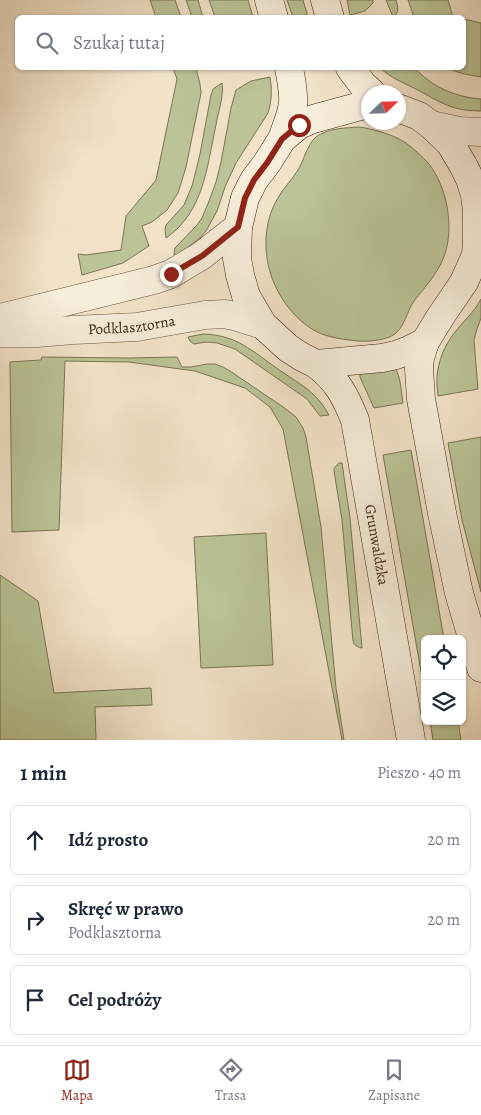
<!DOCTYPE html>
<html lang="pl">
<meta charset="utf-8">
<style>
:root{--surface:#fff;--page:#f2f2f3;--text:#1f2937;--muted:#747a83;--line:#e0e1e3;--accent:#8f2418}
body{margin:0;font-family:Alegreya,serif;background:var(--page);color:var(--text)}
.controls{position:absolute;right:15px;bottom:15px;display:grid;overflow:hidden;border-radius:8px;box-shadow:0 1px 4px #0004}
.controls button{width:45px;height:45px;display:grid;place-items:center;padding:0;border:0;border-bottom:1px solid var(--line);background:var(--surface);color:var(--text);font:25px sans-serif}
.compass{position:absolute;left:361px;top:85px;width:45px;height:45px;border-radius:50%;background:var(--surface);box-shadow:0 1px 4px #0004;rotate:67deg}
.stop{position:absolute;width:15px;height:15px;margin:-11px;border:4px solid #8f2418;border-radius:50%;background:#fff}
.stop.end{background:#8f2418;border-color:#fff;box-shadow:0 1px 5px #0008}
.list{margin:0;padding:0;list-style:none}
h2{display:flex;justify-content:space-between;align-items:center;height:65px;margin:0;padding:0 20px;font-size:21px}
h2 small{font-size:16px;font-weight:400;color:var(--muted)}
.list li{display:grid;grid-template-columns:32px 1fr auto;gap:15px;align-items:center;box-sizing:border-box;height:70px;margin:0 10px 10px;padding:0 10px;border:1px solid var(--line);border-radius:8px}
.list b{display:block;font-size:19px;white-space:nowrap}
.list p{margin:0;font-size:16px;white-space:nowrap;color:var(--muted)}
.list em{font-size:16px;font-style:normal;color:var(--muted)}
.icon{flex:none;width:28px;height:28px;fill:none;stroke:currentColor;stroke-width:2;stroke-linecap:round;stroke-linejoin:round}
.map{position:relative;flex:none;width:481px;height:740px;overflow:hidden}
.search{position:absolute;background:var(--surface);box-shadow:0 1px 4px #0004;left:15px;right:15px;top:15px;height:55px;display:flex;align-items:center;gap:12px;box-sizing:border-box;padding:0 18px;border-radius:8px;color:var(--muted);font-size:19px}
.sheet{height:305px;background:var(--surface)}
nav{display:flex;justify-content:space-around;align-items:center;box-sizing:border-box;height:70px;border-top:1px solid var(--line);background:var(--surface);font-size:14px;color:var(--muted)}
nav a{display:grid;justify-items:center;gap:2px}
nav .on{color:var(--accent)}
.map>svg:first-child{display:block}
</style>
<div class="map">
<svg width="481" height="740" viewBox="0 0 481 740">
<rect width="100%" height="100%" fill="#f2e3c8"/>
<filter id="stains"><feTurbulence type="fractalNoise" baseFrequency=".004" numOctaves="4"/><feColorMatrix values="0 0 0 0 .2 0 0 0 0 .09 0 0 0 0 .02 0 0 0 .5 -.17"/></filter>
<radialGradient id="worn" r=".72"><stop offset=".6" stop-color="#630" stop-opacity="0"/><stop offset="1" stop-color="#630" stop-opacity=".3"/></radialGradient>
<path fill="#bac496" stroke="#7c7456" d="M 150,0 L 175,0 L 181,17 L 156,17 Z
M 186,0 L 198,0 L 203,17 L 192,17 Z
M 209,0 L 248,0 L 253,17 L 215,17 Z
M 287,0 L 303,0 L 308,17 L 293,17 Z
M 347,0 L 373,0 L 373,3 L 365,11 L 350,15 Z
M 386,0 L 396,0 C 398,7 400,12 393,17 Z
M 408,0 L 448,0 L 453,17 L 455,17 L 414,17 Z
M 464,19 L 481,23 L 481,77 C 470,75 459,74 449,68 L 464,68 Z
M 173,68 L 196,68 L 200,84 L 201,93 L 186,167 L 178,193 L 167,210 L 152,222 L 142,226 L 149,246 L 123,263 L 82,275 L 78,254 L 86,255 L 121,250 L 126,216 L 156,180 L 177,79 Z
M 380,68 L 415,68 C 432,87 455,97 481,99 L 481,111 C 452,111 442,103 418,90 C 404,83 391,78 380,68 Z
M 270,77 C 272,89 272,100 268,113 L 236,163 L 225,187 L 217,211 L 206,231 L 199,239 L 175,257 L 174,254 L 175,248 L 197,225 L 202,218 L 209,201 L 216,182 L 221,162 L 231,108 L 236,90 L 251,81 Z
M 222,83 C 224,97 218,112 216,125 C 207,166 204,212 166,238 L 165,230 L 166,225 L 184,205 L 192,186 L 200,154 L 211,95 L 213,89 Z
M 360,127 C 376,130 392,134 406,143 C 414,149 422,156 429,164 C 447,187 454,226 445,254 C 439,272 425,287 414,301 C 407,311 405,326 395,334 C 387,340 368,342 358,341 C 349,340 338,339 328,336 C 301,329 279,300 271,275 C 263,251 264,220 278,198 C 283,188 292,180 298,170 C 304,160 307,145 316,137 C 328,128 345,128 360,127 Z
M 481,299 L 481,318 L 477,329 L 474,340 L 478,389 L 438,396 C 438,392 437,389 437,385 C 436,368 442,350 452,336 C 461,323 474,313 481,299 Z
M 203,334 C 237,335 252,351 278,369 C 299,384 315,390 329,415 L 320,416 L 307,399 L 235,349 L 217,343 L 206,342 L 194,344 L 190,341 L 188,337 Z
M 42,357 L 129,358 L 177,357 L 182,367 L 191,367 L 207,364 L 215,364 L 223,367 L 230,371 L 286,409 L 296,417 L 303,428 L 306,437 L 321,527 L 336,688 L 344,740 L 342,740 L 283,429 L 270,407 L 245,388 L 195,371 L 129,362 L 65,361 L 59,530 L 12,532 L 10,362 L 41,360 Z
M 395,368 C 401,377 401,392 403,403 L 374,408 L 360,377 L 360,374 Z
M 481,437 L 481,592 L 462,520 L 448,443 Z
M 411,450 L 444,639 L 425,639 L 425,694 L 383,455 Z
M 339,463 L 342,463 L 350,518 L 362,648 C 357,647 354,645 353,641 L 342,520 L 334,471 L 334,468 Z
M 266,533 L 273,665 L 201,668 L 194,537 Z
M 0,575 L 38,601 L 54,693 L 151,688 L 152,705 L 95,707 L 96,740 L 0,740 Z
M 430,721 L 458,721 L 461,740 L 433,740 Z"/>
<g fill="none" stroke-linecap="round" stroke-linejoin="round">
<defs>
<g id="street">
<path d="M 431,125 L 459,131 L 481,132"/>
<path d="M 0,318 L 154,280 L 171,274 L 201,256 L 238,227"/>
<path id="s1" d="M 0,333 L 37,333 L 73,330 L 137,327 L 205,315 L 225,314 L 234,316 L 263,325"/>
</g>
<g id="secondary">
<path d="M 269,0 L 274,18"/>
<path d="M 325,0 L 330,18"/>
<path d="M 350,68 L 363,85 L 371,92"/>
<path d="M 368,104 L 313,119 L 299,125 L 282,139 L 267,163 L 254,180 L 245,198 L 238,227 L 237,258 L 240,275 L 246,296 L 263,325 L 288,348 L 302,357 L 316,364 L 382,358 L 396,355 L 409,350 L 425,342 L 439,319 L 464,282 L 476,255 L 477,240 L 477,212 L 475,195 L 470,179 L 463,165 L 450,143 L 431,125 L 419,116 L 398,108"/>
<path d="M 282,139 C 286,128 291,116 293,104 C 294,92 291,79 289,68"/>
<path d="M 425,342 L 420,358 L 419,369 L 421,399 L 442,513 L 459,593 L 481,668"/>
<path id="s2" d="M 316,364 C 337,380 345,395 355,420 L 411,740"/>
</g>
</defs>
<use href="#street" stroke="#6b5443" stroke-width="29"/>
<use href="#secondary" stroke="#3e2517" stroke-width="29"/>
<use href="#street" stroke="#f7eddb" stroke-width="28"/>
<use href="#secondary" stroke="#f7eddb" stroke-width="28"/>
</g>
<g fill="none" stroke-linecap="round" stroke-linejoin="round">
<path stroke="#8f2418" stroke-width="6" d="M 171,274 L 202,256 L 238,227 L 245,198 L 254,180 L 267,163 L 282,139 L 299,125"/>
</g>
<g text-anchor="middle" stroke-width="4.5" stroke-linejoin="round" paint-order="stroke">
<g font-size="15" fill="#3e2517" stroke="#f7eddb">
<text dy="5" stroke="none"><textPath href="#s1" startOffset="132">Podklasztorna</textPath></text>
<text dy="5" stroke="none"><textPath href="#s2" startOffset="196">Grunwaldzka</textPath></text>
</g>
</g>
<rect width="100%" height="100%" filter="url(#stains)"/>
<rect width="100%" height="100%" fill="url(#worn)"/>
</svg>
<div class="controls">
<button><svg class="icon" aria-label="locate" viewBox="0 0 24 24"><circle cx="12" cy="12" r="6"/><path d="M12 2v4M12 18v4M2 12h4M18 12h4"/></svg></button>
<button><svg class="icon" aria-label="layers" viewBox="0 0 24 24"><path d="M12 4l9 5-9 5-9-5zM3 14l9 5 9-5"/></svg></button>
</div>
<svg class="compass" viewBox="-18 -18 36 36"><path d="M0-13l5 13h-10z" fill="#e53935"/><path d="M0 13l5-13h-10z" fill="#747a83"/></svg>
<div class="stop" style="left:299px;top:125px"></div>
<div class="stop end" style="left:171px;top:274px"></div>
<div class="search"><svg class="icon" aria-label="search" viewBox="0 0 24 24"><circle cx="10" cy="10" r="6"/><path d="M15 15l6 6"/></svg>Szukaj tutaj</div>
</div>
<section class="sheet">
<h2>1 min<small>Pieszo · 40 m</small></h2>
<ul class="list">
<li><svg class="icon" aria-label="ahead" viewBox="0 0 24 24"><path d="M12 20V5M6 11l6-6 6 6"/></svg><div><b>Idź prosto</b></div><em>20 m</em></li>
<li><svg class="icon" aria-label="right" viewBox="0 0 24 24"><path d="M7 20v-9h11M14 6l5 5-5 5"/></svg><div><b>Skręć w prawo</b><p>Podklasztorna</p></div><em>20 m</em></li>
<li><svg class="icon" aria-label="arrive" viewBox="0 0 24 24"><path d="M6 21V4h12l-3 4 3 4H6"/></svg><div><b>Cel podróży</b></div></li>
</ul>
</section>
<nav>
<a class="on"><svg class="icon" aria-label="map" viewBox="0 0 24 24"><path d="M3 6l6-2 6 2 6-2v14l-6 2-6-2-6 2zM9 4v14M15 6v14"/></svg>Mapa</a>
<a><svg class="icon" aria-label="directions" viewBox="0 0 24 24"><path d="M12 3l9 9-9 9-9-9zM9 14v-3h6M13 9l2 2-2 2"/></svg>Trasa</a>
<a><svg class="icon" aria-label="saved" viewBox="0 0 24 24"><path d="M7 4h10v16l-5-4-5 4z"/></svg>Zapisane</a>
</nav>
